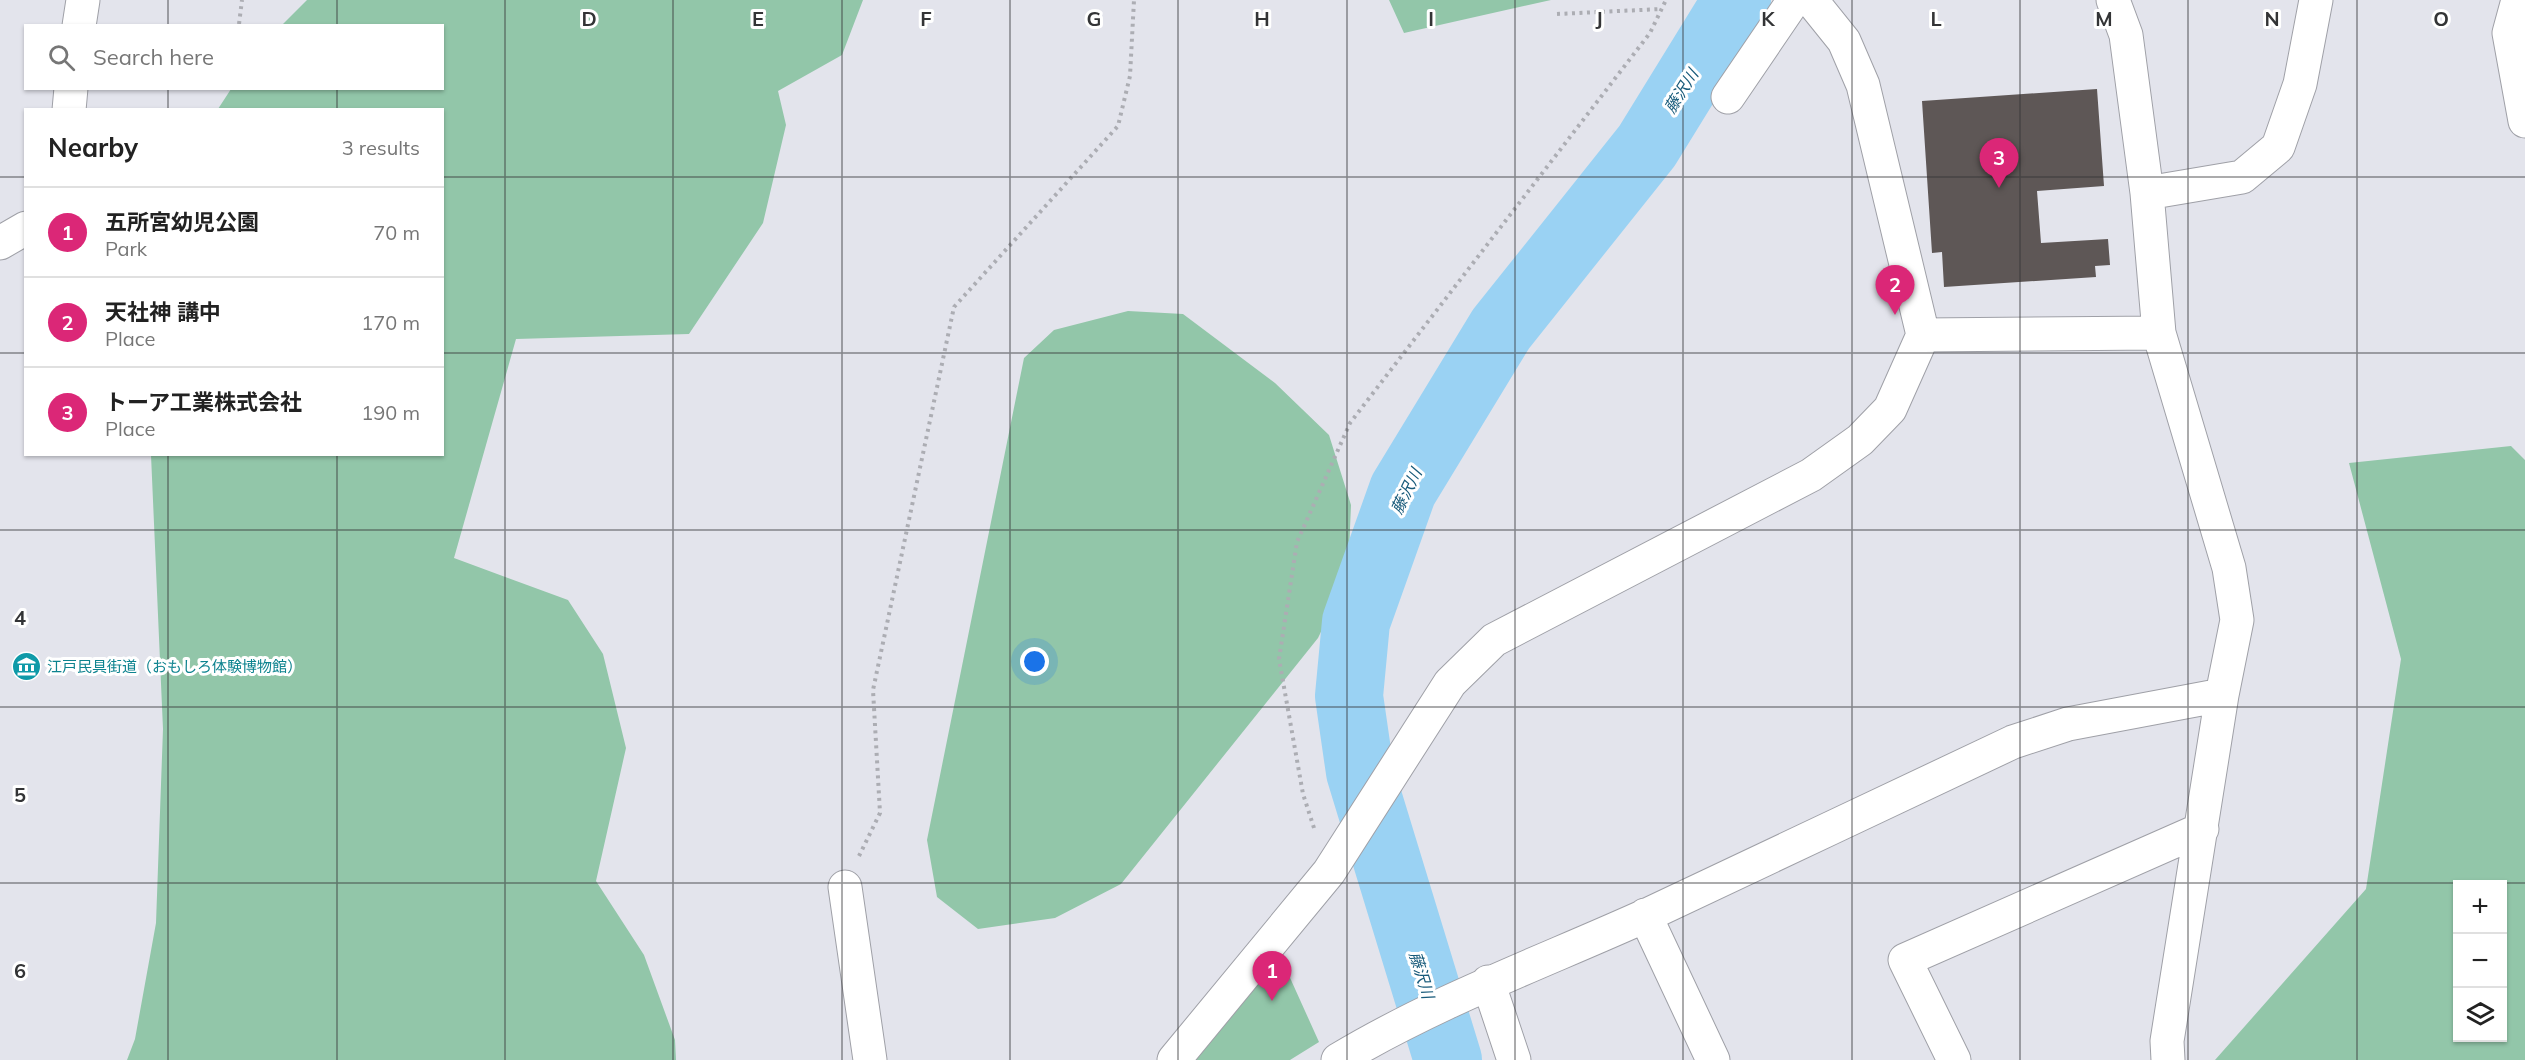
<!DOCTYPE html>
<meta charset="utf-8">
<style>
:root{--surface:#fff;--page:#f2f2f2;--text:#222;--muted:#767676;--line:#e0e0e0;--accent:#db2777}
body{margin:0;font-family:Mulish,"Noto Sans JP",sans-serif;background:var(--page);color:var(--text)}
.controls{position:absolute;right:18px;bottom:18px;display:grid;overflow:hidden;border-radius:0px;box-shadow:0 2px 4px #0004}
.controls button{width:54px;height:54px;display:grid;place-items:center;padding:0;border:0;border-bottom:2px solid var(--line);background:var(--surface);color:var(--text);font:30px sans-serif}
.you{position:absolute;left:1035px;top:662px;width:21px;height:21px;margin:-15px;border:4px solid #fff;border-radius:50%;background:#1a73e8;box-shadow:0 0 0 9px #1a73e833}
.badge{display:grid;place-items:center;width:39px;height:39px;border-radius:50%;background:var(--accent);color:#fff;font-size:20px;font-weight:700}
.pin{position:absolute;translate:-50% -50px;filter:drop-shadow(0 2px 3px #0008)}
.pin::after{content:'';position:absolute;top:32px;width:21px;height:18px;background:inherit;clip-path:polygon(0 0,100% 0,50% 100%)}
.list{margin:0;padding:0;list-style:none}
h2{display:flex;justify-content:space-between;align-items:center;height:78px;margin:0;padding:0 24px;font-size:26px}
h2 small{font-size:20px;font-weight:400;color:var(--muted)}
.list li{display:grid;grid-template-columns:39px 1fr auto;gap:18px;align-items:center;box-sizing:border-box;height:90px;padding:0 24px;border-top:2px solid var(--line)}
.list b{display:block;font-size:22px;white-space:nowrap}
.list p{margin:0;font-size:20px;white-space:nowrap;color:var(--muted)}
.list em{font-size:20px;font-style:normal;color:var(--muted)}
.icon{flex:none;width:33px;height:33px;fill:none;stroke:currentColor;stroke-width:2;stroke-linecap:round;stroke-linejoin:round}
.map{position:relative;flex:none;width:2525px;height:1060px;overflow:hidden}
.search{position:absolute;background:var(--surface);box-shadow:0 2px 4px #0004;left:24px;top:24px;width:420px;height:66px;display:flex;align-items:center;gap:15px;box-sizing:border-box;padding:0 21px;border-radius:0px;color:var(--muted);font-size:22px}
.panel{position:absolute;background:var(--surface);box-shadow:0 2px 4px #0004;left:24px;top:108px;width:420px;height:348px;border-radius:0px}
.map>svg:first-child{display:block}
</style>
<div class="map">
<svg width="2525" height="1060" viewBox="0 0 2525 1060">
<rect width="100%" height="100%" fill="#e3e4ec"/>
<path fill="#92c6a9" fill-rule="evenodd" d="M 307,0 L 863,0 L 842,55 L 778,91 L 786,125 L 763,223 L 689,334 L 516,339 L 454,558 L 568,600 L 603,654 L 626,748 L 596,881 L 644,955 L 675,1040 L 676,1060 L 127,1060 L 135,1039 L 156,923 L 163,729 L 151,455 L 442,454 L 442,110 L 218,109 L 231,89 L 442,88 L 442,26 L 282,25 Z
M 1389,0 L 1551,0 L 1404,33 Z
M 1128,311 L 1183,314 L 1275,383 L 1329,435 L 1351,505 L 1348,576 L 1318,638 L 1121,884 L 1055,918 L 978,929 L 937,897 L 927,840 L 1024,358 L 1054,330 Z
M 2511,446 L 2525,460 L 2525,1060 L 2215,1060 L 2366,889 L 2401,659 L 2349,463 ZM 2458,884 L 2502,884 L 2502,1038 L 2458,1038 Z
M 1278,960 L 1282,960 L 1319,1042 L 1290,1060 L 1194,1060 Z"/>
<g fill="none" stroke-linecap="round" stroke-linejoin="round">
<path stroke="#9ad2f3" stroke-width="68" d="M 1448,1060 L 1360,772 L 1349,696 L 1356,622 L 1403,490 L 1501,329 L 1647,146 L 1737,0"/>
</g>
<path fill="#5e5756" d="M 2097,89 L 2104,186 L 2037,191 L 2041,243 L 2108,239 L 2110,265 L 2095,266 L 2096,277 L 1944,287 L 1942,252 L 1932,253 L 1922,101 Z"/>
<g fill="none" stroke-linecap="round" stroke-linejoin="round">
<defs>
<path id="minor" d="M 2113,0 L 2126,35 L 2147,193 L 2159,333 L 2229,568 L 2237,620 L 2222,695 L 2167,1041 L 2168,1060
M 2518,0 L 2509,33 L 2525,121
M 79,26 L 83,0
M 1728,97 L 1794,0
M 69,110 L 71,88
M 2147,193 L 2242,177 L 2278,147 L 2300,84 L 2316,0
M 0,243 L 26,228
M 1923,335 L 2159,333
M 845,887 L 870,1060
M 1645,915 L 1713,1060
M 1488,982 L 1514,1060
M 1174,1060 L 1329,872 L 1450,683 L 1494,640 L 1811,475 L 1860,440 L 1890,409 L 1923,335 L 1863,85 L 1844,41 L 1811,0
M 1338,1060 C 1436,1001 1543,962 1647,915 C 1769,858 1891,799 2013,742 L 2068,724 L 2222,695
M 1954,1060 L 1905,960 L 2202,829"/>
</defs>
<use href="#minor" stroke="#9fa0a7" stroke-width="35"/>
<path stroke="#acadb3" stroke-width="4" stroke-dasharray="3 4.5" stroke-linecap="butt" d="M 1557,14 L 1661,9
M 239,24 L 242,0
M 1314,828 L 1303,794 L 1279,659 L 1297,542 L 1350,423 L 1650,33 L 1666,0
M 859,856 L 880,813 L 873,690 L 954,307 L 1118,126 L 1130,76 L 1134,0"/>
<use href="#minor" stroke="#fff" stroke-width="33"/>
</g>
<path fill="none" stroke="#333436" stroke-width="1.5" stroke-opacity="0.55" d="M 168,0 L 168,26M 337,0 L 337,26M 505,0 L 505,1060M 673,0 L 673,1060M 842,0 L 842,1060M 1010,0 L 1010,1060M 1178,0 L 1178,1060M 1347,0 L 1347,1060M 1515,0 L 1515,1060M 1683,0 L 1683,1060M 1852,0 L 1852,1060M 2020,0 L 2020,1060M 2188,0 L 2188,1060M 2357,0 L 2357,1060M 168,88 L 168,110M 337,88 L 337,110M 0,177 L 26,177M 442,177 L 2525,177M 0,353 L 26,353M 442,353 L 2525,353M 168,454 L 168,1060M 337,454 L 337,1060M 0,530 L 2525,530M 0,707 L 2525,707M 0,883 L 2525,883"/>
<defs>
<symbol id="museum-disc" viewBox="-11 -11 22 22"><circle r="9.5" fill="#0f9aa8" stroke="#fff"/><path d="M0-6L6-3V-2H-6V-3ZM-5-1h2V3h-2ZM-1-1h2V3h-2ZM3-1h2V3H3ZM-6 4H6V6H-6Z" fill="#fff"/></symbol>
</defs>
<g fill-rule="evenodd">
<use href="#museum-disc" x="10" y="650" width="33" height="33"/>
</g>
<g text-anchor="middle" stroke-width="6" stroke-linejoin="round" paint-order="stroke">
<g font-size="15" fill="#0d838f" stroke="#fff" text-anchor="start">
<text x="47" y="672">江戸民具街道（おもしろ体験博物館）</text>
</g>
<g font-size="16" font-style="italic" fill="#175a7a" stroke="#fff">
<text transform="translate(1681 91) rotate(-58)" y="6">藤沢川</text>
<text transform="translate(1406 491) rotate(-64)" y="6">藤沢川</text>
<text transform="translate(1422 975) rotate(73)" y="6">藤沢川</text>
</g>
</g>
<g font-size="20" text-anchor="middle" font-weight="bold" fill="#333436" stroke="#fff" stroke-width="6" stroke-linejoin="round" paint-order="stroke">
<text x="589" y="26">D</text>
<text x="758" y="26">E</text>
<text x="926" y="26">F</text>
<text x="1094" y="26">G</text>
<text x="1262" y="26">H</text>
<text x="1431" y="26">I</text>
<text x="1599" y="26">J</text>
<text x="1768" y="26">K</text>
<text x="1936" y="26">L</text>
<text x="2104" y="26">M</text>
<text x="2272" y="26">N</text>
<text x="2441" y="26">O</text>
<text x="20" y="625">4</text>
<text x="20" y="802">5</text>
<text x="20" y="978">6</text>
</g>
</svg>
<div class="controls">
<button>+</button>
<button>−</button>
<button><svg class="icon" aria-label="layers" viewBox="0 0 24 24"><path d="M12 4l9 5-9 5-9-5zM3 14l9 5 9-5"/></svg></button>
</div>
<div class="you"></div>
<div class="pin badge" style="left:1272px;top:1001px">1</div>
<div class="pin badge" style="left:1895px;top:315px">2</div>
<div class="pin badge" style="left:1999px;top:188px">3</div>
<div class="search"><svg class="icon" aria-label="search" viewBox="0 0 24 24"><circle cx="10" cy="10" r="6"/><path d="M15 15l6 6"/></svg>Search here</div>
<section class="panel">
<h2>Nearby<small>3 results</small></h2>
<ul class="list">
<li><span class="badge">1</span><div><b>五所宮幼児公園</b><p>Park</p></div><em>70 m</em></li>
<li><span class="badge">2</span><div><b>天社神 講中</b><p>Place</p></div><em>170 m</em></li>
<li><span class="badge">3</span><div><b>トーア工業株式会社</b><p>Place</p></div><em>190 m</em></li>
</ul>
</section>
</div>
